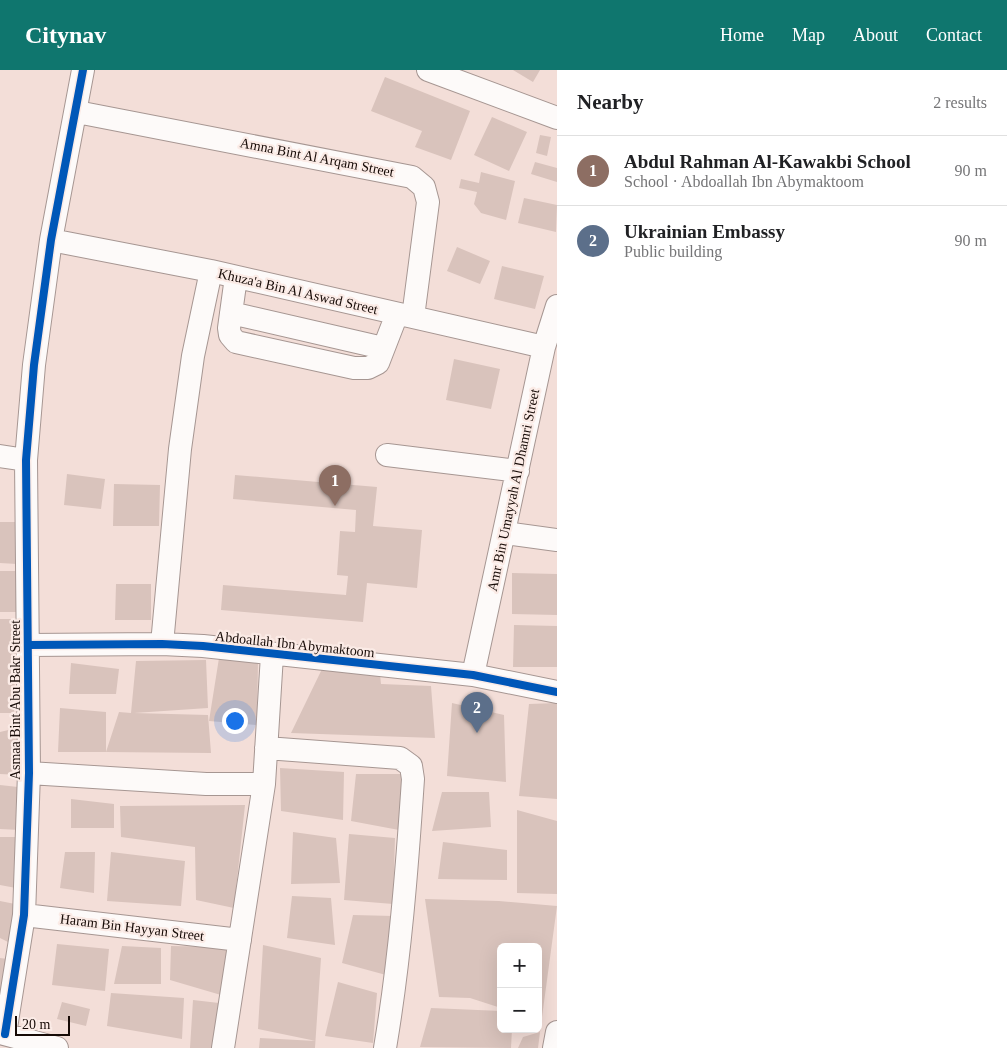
<!DOCTYPE html>
<meta charset="utf-8">
<style>
:root{--surface:#fff;--page:#f6f6f6;--text:#202124;--muted:#757577;--line:#e0e0e0;--accent:#0f766e}
body{margin:0;font-family:"Times New Roman",serif;background:var(--page);color:var(--text)}
.controls{position:absolute;right:15px;bottom:15px;display:grid;overflow:hidden;border-radius:8px;box-shadow:0 5px 20px #0002}
.controls button{width:45px;height:45px;display:grid;place-items:center;padding:0;border:0;border-bottom:1px solid var(--line);background:var(--surface);color:var(--text);font:25px sans-serif}
.scale{position:absolute;left:15px;bottom:12px;width:55px;box-sizing:border-box;padding-left:5px;border:2px solid #160a06;border-top:0;font-size:14px;line-height:18px;white-space:nowrap;color:#160a06;-webkit-text-stroke:4px #fbebe6;paint-order:stroke}
.you{position:absolute;left:234px;top:650px;width:18px;height:18px;margin:-12px;border:4px solid #fff;border-radius:50%;background:#1a73e8;box-shadow:0 0 0 8px #1a73e833}
.badge{display:grid;place-items:center;width:32px;height:32px;border-radius:50%;background:var(--accent);color:#fff;font-size:16px;font-weight:700}
.pin{position:absolute;translate:-50% -41px;filter:drop-shadow(0 1px 2px #0008)}
.pin::after{content:'';position:absolute;top:26px;width:18px;height:15px;background:inherit;clip-path:polygon(0 0,100% 0,50% 100%)}
.list{margin:0;padding:0;list-style:none}
h2{display:flex;justify-content:space-between;align-items:center;height:65px;margin:0;padding:0 20px;font-size:21px}
h2 small{font-size:16px;font-weight:400;color:var(--muted)}
.list li{display:grid;grid-template-columns:32px 1fr auto;gap:15px;align-items:center;box-sizing:border-box;height:70px;padding:0 20px;border-top:1px solid var(--line)}
.list b{display:block;font-size:19px;white-space:nowrap}
.list p{margin:0;font-size:16px;white-space:nowrap;color:var(--muted)}
.list em{font-size:16px;font-style:normal;color:var(--muted)}
.map{position:relative;flex:none;width:557px;height:978px;overflow:hidden}
header{display:flex;align-items:center;gap:30px;box-sizing:border-box;height:70px;padding:0 25px;background:var(--accent);color:#fff}
header strong{font-size:24px}
nav{display:flex;gap:28px;margin-inline-start:auto;font-size:18px}
main{display:flex}
aside{flex:1;background:var(--surface)}
.map>svg:first-child{display:block}
</style>
<header>
<strong>Citynav</strong>
<nav><a>Home</a><a>Map</a><a>About</a><a>Contact</a></nav>
</header>
<main>
<div class="map">
<svg width="557" height="978" viewBox="0 0 557 978">
<rect width="100%" height="100%" fill="#f3ded8"/>
<path fill="#d9c3bc" d="M 513,0 L 540,0 L 533,12 Z
M 385,7 L 470,41 L 451,90 L 415,77 L 422,61 L 371,41 Z
M 492,47 L 527,62 L 509,101 L 474,85 Z
M 540,65 L 551,67 L 547,86 L 536,83 Z
M 535,92 L 557,98 L 557,112 L 531,104 Z
M 481,102 L 515,111 L 506,150 L 481,143 L 474,134 L 477,122 L 459,118 L 461,109 L 479,113 Z
M 524,128 L 557,135 L 556,162 L 518,153 Z
M 457,177 L 490,191 L 480,214 L 447,201 Z
M 502,196 L 544,206 L 535,239 L 494,229 Z
M 454,289 L 500,299 L 491,339 L 446,330 Z
M 67,404 L 105,409 L 101,439 L 64,435 Z
M 235,405 L 377,417 L 373,456 L 422,460 L 417,518 L 367,513 L 363,552 L 221,540 L 223,515 L 346,525 L 348,506 L 337,505 L 340,461 L 355,462 L 356,440 L 233,429 Z
M 114,414 L 160,415 L 159,456 L 113,456 Z
M 0,452 L 18,452 L 17,494 L 0,493 Z
M 0,501 L 16,501 L 16,542 L 0,542 Z
M 512,503 L 557,504 L 557,545 L 512,544 Z
M 116,514 L 151,514 L 151,550 L 115,550 Z
M 0,549 L 16,549 L 14,643 L 0,643 Z
M 514,555 L 557,556 L 557,597 L 513,597 Z
M 219,588 L 258,591 L 257,655 L 209,651 Z
M 206,590 L 208,638 L 134,643 L 208,645 L 211,683 L 106,682 L 119,642 L 131,643 L 136,591 Z
M 71,593 L 119,599 L 116,624 L 69,624 Z
M 322,599 L 380,604 L 381,614 L 431,616 L 435,668 L 291,663 Z
M 452,633 L 504,645 L 506,712 L 447,706 Z
M 557,633 L 557,729 L 519,726 L 529,634 Z
M 60,638 L 106,642 L 106,682 L 58,682 Z
M 17,658 L 21,705 L 0,704 L 0,662 Z
M 280,698 L 344,702 L 343,750 L 281,741 Z
M 356,704 L 406,704 L 399,760 L 351,751 Z
M 0,715 L 18,717 L 20,760 L 0,759 Z
M 442,722 L 489,722 L 491,757 L 432,761 Z
M 71,729 L 114,734 L 114,758 L 71,758 Z
M 245,735 L 234,838 L 196,830 L 195,777 L 121,767 L 120,736 Z
M 517,740 L 557,751 L 557,824 L 517,823 Z
M 293,762 L 336,768 L 340,813 L 291,814 Z
M 349,764 L 395,768 L 393,834 L 344,830 Z
M 0,767 L 17,767 L 16,818 L 0,815 Z
M 443,772 L 507,780 L 507,810 L 438,809 Z
M 65,782 L 95,782 L 94,823 L 60,818 Z
M 111,782 L 185,791 L 181,836 L 107,831 Z
M 292,826 L 331,828 L 335,875 L 287,868 Z
M 425,829 L 499,831 L 557,836 L 540,962 L 538,960 L 538,877 L 501,877 L 501,938 L 470,928 L 439,927 Z
M 0,831 L 15,834 L 12,874 L 0,868 Z
M 353,845 L 393,846 L 386,905 L 342,893 Z
M 57,874 L 109,879 L 105,921 L 52,915 Z
M 263,875 L 321,888 L 315,978 L 259,978 L 260,968 L 316,971 L 258,959 Z
M 122,876 L 161,878 L 161,914 L 114,914 Z
M 171,876 L 228,877 L 221,925 L 170,910 Z
M 0,888 L 8,889 L 0,928 Z
M 338,912 L 377,923 L 373,973 L 325,966 Z
M 111,923 L 184,928 L 182,969 L 107,956 Z
M 193,930 L 219,933 L 213,978 L 190,978 Z
M 62,932 L 90,939 L 86,956 L 57,949 Z
M 431,938 L 501,941 L 501,959 L 512,959 L 511,978 L 420,977 Z
M 540,962 L 538,978 L 518,978 L 523,967 Z"/>
<g fill="none" stroke-linecap="round" stroke-linejoin="round">
<defs>
<path id="minor" d="M 428,0 L 557,48
M 77,42 L 412,107 L 424,117 L 428,132 L 413,247
M 51,170 L 211,201 L 544,277
M 236,207 L 229,258 L 230,265 L 236,272 L 354,298 L 368,298 L 378,293 L 397,244
M 231,243 L 383,278
M 387,385 L 518,401
M 0,386 L 26,390
M 505,463 L 557,470
M 162,574 L 180,379 L 193,286 L 211,201
M 28,575 L 162,574 L 203,576 L 473,605 L 557,622
M 473,605 L 544,277 L 557,236
M 266,678 L 400,688 L 411,696 L 413,709 C 407,799 400,889 385,978
M 29,703 L 206,714 L 264,714
M 24,845 L 240,870
M 0,963 L 57,978
M 5,964 L 24,845 L 29,703 L 26,390 L 34,295 L 51,170 L 83,0
M 223,978 L 264,714 L 272,585
M 554,978 L 557,962"/>
</defs>
<use href="#minor" stroke="#a69692" stroke-width="24"/>
<use href="#minor" stroke="#fdfaf9" stroke-width="22"/>
<defs>
<path id="cycleway" d="M 28,575 L 162,574 L 203,576 L 473,605 L 557,622
M 5,964 L 24,845 L 29,703 L 26,390 L 34,295 L 51,170 L 83,0"/>
</defs>
<use href="#cycleway" stroke="#fbebe6" stroke-width="11"/>
<use href="#cycleway" stroke="#0057b8" stroke-width="8"/>
</g>
<g text-anchor="middle" stroke-width="4.5" stroke-linejoin="round" paint-order="stroke">
<g font-size="14" fill="#160a06" stroke="#fbebe6">
<text transform="translate(317 87) rotate(11)" y="5">Amna Bint Al Arqam Street</text>
<text transform="translate(298 221) rotate(13)" y="5">Khuza'a Bin Al Aswad Street</text>
<text transform="translate(513 420) rotate(-78)" y="5">Amr Bin Umayyah Al Dhamri Street</text>
<text transform="translate(295 574) rotate(6)" y="5">Abdoallah Ibn Abymaktoom</text>
<text transform="translate(15 630) rotate(-90)" y="5">Asmaa Bint Abu Bakr Street</text>
<text transform="translate(132 857) rotate(7)" y="5">Haram Bin Hayyan Street</text>
</g>
</g>
</svg>
<div class="controls">
<button>+</button>
<button>−</button>
</div>
<div class="scale">20 m</div>
<div class="you"></div>
<div class="pin badge" style="left:335px;top:436px;background:#8d6e63">1</div>
<div class="pin badge" style="left:477px;top:663px;background:#5c6f8a">2</div>
</div>
<aside>
<h2>Nearby<small>2 results</small></h2>
<ul class="list">
<li><span class="badge" style="background:#8d6e63">1</span><div><b>Abdul Rahman Al-Kawakbi School</b><p>School · Abdoallah Ibn Abymaktoom</p></div><em>90 m</em></li>
<li><span class="badge" style="background:#5c6f8a">2</span><div><b>Ukrainian Embassy</b><p>Public building</p></div><em>90 m</em></li>
</ul>
</aside>
</main>
